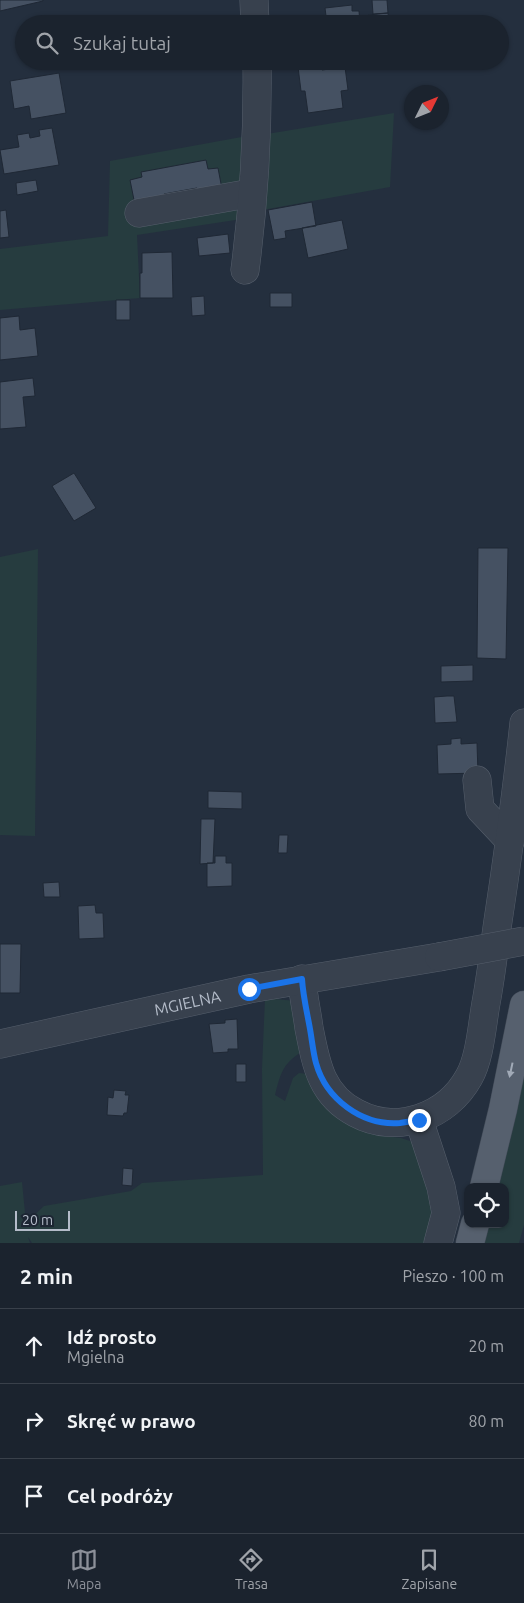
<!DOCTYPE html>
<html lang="pl">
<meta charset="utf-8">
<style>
:root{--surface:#1b232e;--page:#242b36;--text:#f1f3f6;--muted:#a0a4aa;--line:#39404a;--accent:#8c9099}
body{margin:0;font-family:Ubuntu,sans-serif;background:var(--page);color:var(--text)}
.controls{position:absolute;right:15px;bottom:15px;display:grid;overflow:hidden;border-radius:10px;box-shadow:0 1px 4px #0004}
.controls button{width:45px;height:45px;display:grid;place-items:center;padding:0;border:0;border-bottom:1px solid var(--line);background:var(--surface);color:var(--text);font:25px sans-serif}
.compass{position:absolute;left:404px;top:85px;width:45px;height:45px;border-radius:50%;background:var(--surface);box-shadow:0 1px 4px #0004;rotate:47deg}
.scale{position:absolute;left:15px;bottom:12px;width:55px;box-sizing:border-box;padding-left:5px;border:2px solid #b4bcc9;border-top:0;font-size:14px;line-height:18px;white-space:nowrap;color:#b4bcc9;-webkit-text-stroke:4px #1d2633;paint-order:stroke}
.stop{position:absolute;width:15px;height:15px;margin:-11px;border:4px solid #1a73e8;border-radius:50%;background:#fff}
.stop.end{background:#1a73e8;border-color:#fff;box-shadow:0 1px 5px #0008}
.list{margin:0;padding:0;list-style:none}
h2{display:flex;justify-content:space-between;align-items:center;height:65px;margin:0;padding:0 20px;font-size:21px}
h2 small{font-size:16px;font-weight:400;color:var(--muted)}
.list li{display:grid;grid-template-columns:32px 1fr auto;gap:15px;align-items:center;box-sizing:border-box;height:75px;padding:0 20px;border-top:1px solid var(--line)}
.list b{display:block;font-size:19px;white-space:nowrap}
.list p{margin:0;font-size:16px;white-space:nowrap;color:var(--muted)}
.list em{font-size:16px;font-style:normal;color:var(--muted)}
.icon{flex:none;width:28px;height:28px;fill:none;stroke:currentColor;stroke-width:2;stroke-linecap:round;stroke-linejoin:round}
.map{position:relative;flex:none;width:524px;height:1243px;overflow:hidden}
.search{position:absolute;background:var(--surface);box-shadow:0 1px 4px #0004;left:15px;right:15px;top:15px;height:55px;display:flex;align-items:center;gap:12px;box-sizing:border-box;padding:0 18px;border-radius:28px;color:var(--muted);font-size:19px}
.sheet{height:290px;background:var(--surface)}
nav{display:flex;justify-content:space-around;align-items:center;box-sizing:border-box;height:70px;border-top:1px solid var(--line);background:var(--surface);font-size:14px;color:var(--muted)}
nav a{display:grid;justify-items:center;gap:2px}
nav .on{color:var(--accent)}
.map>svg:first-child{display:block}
</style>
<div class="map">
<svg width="524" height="1243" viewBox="0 0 524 1243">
<rect width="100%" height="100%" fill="#242f3e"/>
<path fill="#263c3f" d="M 394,113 L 390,187 L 257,211 L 267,134 Z
M 247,136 L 242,219 L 137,235 L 140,298 L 0,310 L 0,249 L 108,236 L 110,161 Z
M 38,549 L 35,836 L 0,835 L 0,557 Z
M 265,998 L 296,1001 L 304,1050 C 283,1064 281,1071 275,1095 L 285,1101 L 293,1078 L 299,1073 L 308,1074 L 348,1123 L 377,1135 L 401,1138 L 419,1144 L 436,1214 L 429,1243 L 32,1243 L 28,1237 L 30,1243 L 0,1243 L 0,1186 L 22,1182 L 26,1223 L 44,1206 L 131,1191 L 142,1183 L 263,1175 L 262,1069 Z
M 524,1069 L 524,1225 L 519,1243 L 483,1243 L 488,1224 L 505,1224 L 505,1187 L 497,1187 Z"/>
<path fill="#455162" stroke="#1f2835" d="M 0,0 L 43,0 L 43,1 L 0,11 Z
M 372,0 L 387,0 L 388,13 L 373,14 Z
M 352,5 L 352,11 L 359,11 L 360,24 L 327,24 L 325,8 Z
M 388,13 L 389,24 L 369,24 L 368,15 Z
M 321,64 L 322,70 L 345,67 L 348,90 L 341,91 L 343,108 L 308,113 L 305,91 L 301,91 L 298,67 Z
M 59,73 L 66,113 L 31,119 L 29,106 L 14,109 L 10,81 Z
M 52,128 L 59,165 L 4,174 L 0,150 L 19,147 L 17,135 L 29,133 L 30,138 L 40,136 L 39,130 Z
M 206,160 L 208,169 L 218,168 L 222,189 L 198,193 L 197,188 L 164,194 L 164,199 L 135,205 L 130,180 L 142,177 L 141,172 Z
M 36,180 L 38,191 L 17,195 L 16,183 Z
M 312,202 L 316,226 L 285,231 L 286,238 L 274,240 L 268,210 Z
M 6,210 L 9,237 L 0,238 L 0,211 Z
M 342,220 L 348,249 L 308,258 L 302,228 Z
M 228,234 L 230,253 L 199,256 L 197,238 Z
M 172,252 L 173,298 L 140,298 L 140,273 L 142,273 L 142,253 Z
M 270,293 L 292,293 L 292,307 L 270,307 Z
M 204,296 L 205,315 L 192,316 L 191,297 Z
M 116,300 L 130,300 L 130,320 L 116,320 Z
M 19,316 L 20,330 L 35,328 L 38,356 L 0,360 L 0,318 Z
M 33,378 L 35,396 L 23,397 L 26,427 L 0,429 L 0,382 Z
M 74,473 L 96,508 L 74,521 L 52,486 Z
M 478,548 L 508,548 L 506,659 L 477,658 Z
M 473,665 L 473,681 L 441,682 L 441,666 Z
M 447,696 L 454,696 L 457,722 L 435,723 L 434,697 Z
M 461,738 L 461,744 L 477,743 L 478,773 L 438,774 L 437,745 L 451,744 L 451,739 Z
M 208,791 L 242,792 L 242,809 L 208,808 Z
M 201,819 L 215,819 L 213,863 L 200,864 Z
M 279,835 L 288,835 L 287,853 L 278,853 Z
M 215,856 L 226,856 L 226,863 L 232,863 L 232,886 L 207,887 L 207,863 L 215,863 Z
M 59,882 L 60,897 L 44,897 L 43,883 Z
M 95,905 L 96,913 L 103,913 L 104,938 L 79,939 L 78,906 Z
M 0,944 L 21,944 L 20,993 L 0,993 Z
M 237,1019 L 238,1049 L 228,1049 L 228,1052 L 213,1053 L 209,1024 L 225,1023 L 225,1020 Z
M 236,1064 L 246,1064 L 246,1082 L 236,1082 Z
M 114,1090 L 126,1091 L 125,1095 L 129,1095 L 127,1113 L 124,1113 L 123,1116 L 107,1115 L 108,1097 L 113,1098 Z
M 123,1168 L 133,1169 L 132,1186 L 122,1185 Z"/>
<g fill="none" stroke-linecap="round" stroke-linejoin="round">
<defs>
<g id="minor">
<path d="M 254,0 L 255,24"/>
<path d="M 139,213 L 252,193"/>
<path d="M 245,270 C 254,201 258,131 257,61"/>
<path d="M 477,780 L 480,809 L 510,841"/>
<path d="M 302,979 C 303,996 307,1012 309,1028 C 316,1064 321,1095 356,1113 C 397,1135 447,1117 469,1077 C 480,1058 482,1025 486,1003 C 491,976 494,949 498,921 C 508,855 517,789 524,723"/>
<path id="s1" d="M 0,1044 L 249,989 L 439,957"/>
<path d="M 419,1120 L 441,1187 L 446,1213 L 438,1243"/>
</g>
<path id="major" d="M 484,1187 L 503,1109 L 524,1005
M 470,1243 L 475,1224"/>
</defs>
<use href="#minor" stroke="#565f6c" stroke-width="29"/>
<use href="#major" stroke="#414a57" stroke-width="29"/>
<use href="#minor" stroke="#38414e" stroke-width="28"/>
<use href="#major" stroke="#56606e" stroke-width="28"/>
<defs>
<path id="minor-bridge" d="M 439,957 L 524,941"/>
</defs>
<use href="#minor-bridge" stroke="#565f6c" stroke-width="29" stroke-linecap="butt"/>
<use href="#minor-bridge" stroke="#38414e" stroke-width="28"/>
</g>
<defs><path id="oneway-solid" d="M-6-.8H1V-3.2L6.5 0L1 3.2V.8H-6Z" transform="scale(1.25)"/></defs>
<use fill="#a1aab7" href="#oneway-solid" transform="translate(511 1070) rotate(102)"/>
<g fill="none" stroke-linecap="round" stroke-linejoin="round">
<path stroke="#1a73e8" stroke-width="6" d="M 249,989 L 302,979 C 303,996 307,1012 310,1029 C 312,1040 313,1052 316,1063 C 326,1099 362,1126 400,1123 C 406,1122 413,1121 419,1120"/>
</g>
<g text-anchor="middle" stroke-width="4" stroke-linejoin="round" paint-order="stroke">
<g font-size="16" fill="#b4bcc9" stroke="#1d2633">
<text dy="6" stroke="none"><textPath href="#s1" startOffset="192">MGIELNA</textPath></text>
</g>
</g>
</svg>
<div class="controls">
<button><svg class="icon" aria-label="locate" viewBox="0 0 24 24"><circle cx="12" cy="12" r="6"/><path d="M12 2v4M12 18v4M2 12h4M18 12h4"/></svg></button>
</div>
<svg class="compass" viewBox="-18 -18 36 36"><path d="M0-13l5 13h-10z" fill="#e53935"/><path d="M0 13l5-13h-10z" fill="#a0a4aa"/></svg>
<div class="scale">20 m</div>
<div class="stop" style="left:249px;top:989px"></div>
<div class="stop end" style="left:419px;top:1120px"></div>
<div class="search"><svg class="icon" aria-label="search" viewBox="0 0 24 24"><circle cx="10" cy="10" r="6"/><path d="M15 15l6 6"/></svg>Szukaj tutaj</div>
</div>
<section class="sheet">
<h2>2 min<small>Pieszo · 100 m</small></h2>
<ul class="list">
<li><svg class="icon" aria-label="ahead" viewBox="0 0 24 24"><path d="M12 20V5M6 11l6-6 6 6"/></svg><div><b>Idź prosto</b><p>Mgielna</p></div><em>20 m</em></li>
<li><svg class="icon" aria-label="right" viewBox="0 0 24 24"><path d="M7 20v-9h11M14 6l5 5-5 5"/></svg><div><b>Skręć w prawo</b></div><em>80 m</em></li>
<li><svg class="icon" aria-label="arrive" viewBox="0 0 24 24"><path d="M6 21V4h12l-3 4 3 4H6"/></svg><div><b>Cel podróży</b></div></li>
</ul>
</section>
<nav>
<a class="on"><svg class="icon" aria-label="map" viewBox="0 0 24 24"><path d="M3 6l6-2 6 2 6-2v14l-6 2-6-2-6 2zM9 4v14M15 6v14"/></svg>Mapa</a>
<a><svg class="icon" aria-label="directions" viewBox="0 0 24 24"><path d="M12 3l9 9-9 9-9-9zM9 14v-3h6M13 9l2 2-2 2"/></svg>Trasa</a>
<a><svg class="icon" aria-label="saved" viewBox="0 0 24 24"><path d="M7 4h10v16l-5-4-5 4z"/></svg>Zapisane</a>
</nav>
